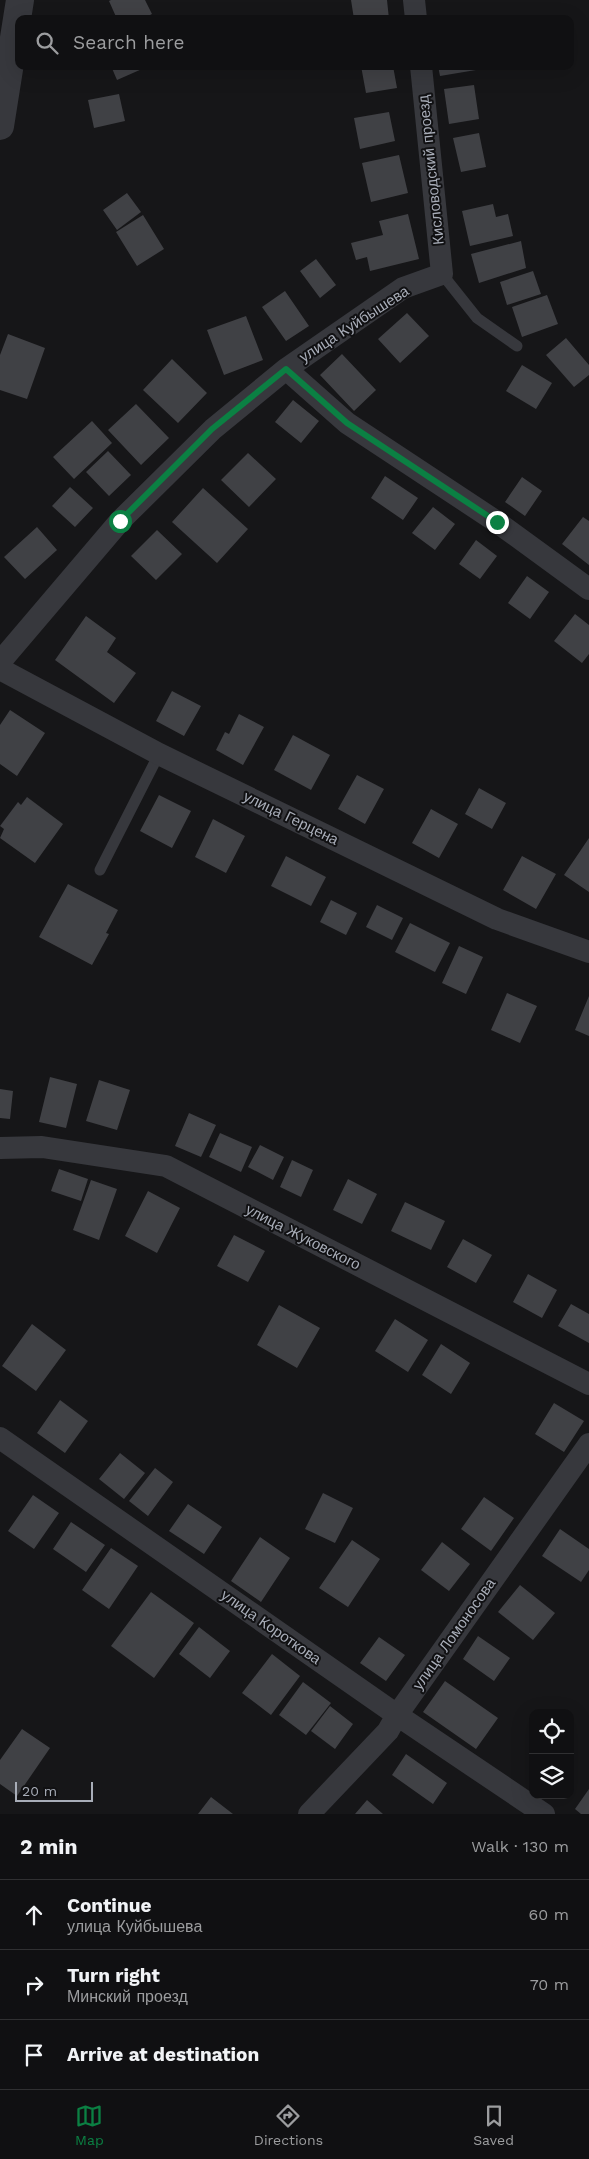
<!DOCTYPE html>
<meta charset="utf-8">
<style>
:root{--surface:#101012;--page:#1e1e20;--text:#f1f3f6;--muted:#9c9d9f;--line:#303032;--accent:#0b8043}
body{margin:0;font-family:"Work Sans",sans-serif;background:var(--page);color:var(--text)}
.controls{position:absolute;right:15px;bottom:15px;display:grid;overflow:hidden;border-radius:10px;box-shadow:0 5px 20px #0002}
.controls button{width:45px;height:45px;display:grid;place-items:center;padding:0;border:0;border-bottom:1px solid var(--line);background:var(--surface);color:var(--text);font:25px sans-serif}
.scale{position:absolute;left:15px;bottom:12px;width:78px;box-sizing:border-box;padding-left:5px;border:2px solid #a8adb8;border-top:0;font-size:14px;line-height:18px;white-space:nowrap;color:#a8adb8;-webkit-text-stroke:4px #111113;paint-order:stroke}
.stop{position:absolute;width:15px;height:15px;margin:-11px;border:4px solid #0b8043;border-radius:50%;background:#fff}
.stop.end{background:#0b8043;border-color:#fff;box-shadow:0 1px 5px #0008}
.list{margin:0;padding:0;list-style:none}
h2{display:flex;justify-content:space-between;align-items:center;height:65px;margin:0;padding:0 20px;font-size:21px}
h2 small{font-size:16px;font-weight:400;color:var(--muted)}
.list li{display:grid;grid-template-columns:32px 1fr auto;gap:15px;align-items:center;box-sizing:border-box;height:70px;padding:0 20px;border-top:1px solid var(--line)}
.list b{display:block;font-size:19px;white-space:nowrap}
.list p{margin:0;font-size:16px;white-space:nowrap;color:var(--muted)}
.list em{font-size:16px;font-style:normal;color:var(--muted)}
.icon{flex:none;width:28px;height:28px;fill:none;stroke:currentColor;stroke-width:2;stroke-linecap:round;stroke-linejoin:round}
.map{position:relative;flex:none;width:589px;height:1814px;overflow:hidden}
.search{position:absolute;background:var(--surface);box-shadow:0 5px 20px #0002;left:15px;right:15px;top:15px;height:55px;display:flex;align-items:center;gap:12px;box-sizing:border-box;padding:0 18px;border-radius:10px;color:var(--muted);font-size:19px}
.sheet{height:275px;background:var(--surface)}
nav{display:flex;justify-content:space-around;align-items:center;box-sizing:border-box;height:70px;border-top:1px solid var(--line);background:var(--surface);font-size:14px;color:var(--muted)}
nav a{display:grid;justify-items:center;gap:2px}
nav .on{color:var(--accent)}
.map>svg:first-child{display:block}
</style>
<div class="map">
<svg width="589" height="1814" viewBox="0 0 589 1814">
<rect width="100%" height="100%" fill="#161618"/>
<path fill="#404145" d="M 111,0 L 145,0 L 152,14 L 142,19 L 117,19 L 109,1 Z
M 351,0 L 387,0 L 389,19 L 354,19 Z
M 111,66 L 140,66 L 142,69 L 117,80 Z
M 361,66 L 393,66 L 397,88 L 366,93 Z
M 438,66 L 482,66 L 482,69 L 440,76 Z
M 474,85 L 479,119 L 449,124 L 444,89 Z
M 119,94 L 125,121 L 94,128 L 88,100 Z
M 389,112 L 395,141 L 360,149 L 354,118 Z
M 479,133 L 486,167 L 461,172 L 453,138 Z
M 399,155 L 408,193 L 371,202 L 362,163 Z
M 127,193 L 141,212 L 117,230 L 103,210 Z
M 493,204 L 496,217 L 508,214 L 513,236 L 470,246 L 462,211 Z
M 408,214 L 419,259 L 370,271 L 367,257 L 356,260 L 351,243 L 383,235 L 379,221 Z
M 143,215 L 164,249 L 137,266 L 116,232 Z
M 521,241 L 526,268 L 479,283 L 471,254 Z
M 316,259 L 336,285 L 320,298 L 300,271 Z
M 533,271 L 541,294 L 507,305 L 500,282 Z
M 285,291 L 309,326 L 286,341 L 262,307 Z
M 547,295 L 558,324 L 522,337 L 512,307 Z
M 407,313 L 429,336 L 400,363 L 378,339 Z
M 246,316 L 263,360 L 224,375 L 207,330 Z
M 8,334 L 45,348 L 27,399 L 0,390 L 0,355 Z
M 566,338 L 589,365 L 589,375 L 574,387 L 546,355 Z
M 342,354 L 376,390 L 354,411 L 320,375 Z
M 172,359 L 207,393 L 178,423 L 143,390 Z
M 522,365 L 552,383 L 536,409 L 506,391 Z
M 293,400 L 319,421 L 301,443 L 275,422 Z
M 136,404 L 169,438 L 141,465 L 108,430 Z
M 92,421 L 112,443 L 74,479 L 53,457 Z
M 108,451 L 131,475 L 109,496 L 86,472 Z
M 248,453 L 276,479 L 249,507 L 221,480 Z
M 385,476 L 418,498 L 403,520 L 371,498 Z
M 522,477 L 542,491 L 525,516 L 505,502 Z
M 70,487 L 93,508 L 75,527 L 52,506 Z
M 203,488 L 248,529 L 217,563 L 172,522 Z
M 433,507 L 455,524 L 435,550 L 412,533 Z
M 583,517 L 589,521 L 589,565 L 562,544 Z
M 37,527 L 57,550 L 25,579 L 4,557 Z
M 157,530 L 182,554 L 156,580 L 131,556 Z
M 476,540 L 497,556 L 480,579 L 459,564 Z
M 527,576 L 549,592 L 530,619 L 508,603 Z
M 575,614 L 589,625 L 589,654 L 582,663 L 554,641 Z
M 86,616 L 116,638 L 107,652 L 136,673 L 114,703 L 55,660 Z
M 172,691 L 201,706 L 184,736 L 156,721 Z
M 10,710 L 45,733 L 17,776 L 0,764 L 0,725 Z
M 239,714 L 264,727 L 243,765 L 216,750 L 225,732 L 229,734 Z
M 293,735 L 330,755 L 311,790 L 274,770 Z
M 357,775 L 384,789 L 365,824 L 338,809 Z
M 479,788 L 506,803 L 492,829 L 465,814 Z
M 159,795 L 191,811 L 172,848 L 140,831 Z
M 27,797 L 63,824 L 35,863 L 0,838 L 4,829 L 0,826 L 18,802 L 21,805 Z
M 431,809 L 458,824 L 439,858 L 412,843 Z
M 213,819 L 245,836 L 226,873 L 195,857 Z
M 589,838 L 589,892 L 564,875 Z
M 286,856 L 326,877 L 311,906 L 271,886 Z
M 522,856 L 556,874 L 536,909 L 503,890 Z
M 68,884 L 118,910 L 106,933 L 109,934 L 92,965 L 39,937 Z
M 331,900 L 357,913 L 346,935 L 320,922 Z
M 377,905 L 403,918 L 392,940 L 366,927 Z
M 410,923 L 450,943 L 435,972 L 395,952 Z
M 459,946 L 483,957 L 466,994 L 442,983 Z
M 507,993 L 537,1006 L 520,1043 L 491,1030 Z
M 589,996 L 589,1036 L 575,1030 Z
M 50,1077 L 77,1084 L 66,1128 L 39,1122 Z
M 99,1080 L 130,1090 L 117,1130 L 86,1121 Z
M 0,1089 L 13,1091 L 10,1119 L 0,1118 Z
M 189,1113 L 216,1125 L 201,1157 L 175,1146 Z
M 220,1133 L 252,1147 L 241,1172 L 209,1157 Z
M 260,1145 L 284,1157 L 273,1180 L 248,1167 Z
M 292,1160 L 313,1170 L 301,1197 L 280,1187 Z
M 59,1169 L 88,1179 L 81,1201 L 51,1191 Z
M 348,1179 L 377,1194 L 362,1224 L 333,1210 Z
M 91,1180 L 117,1189 L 99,1240 L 73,1230 Z
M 148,1191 L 180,1208 L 157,1253 L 125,1236 Z
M 405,1202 L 445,1221 L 431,1250 L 391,1231 Z
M 234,1235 L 265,1251 L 248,1282 L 217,1266 Z
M 463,1239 L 492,1255 L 476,1283 L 447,1267 Z
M 528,1274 L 557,1290 L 542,1318 L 513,1302 Z
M 571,1304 L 589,1314 L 589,1343 L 558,1326 Z
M 279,1305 L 320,1328 L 297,1368 L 257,1345 Z
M 395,1319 L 428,1340 L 408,1372 L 375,1351 Z
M 32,1324 L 66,1350 L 36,1391 L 2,1366 Z
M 441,1344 L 470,1363 L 451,1394 L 422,1375 Z
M 60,1400 L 88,1421 L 65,1453 L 37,1433 Z
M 554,1403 L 584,1421 L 564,1452 L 535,1434 Z
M 120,1453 L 145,1473 L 124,1499 L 99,1479 Z
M 155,1468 L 173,1482 L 148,1516 L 129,1501 Z
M 323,1493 L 353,1508 L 335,1543 L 305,1529 Z
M 33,1495 L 59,1513 L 34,1549 L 8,1531 Z
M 484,1497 L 514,1518 L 491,1551 L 461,1529 Z
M 188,1504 L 222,1527 L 204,1554 L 169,1531 Z
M 71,1522 L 105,1545 L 86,1572 L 53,1549 Z
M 560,1529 L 589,1549 L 589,1570 L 581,1582 L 542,1556 Z
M 260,1537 L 290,1558 L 261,1602 L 231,1581 Z
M 352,1540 L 380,1559 L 348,1607 L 319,1588 Z
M 442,1542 L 470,1564 L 449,1591 L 421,1570 Z
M 111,1548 L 138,1566 L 109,1609 L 82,1590 Z
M 520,1585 L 555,1613 L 533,1640 L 498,1612 Z
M 151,1592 L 194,1623 L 154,1678 L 111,1646 Z
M 199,1627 L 230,1651 L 210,1678 L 179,1654 Z
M 478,1636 L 510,1658 L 494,1681 L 463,1659 Z
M 379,1637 L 405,1655 L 386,1681 L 360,1663 Z
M 272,1654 L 300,1676 L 271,1715 L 242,1693 Z
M 445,1681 L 498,1718 L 476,1749 L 423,1712 Z
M 303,1682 L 331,1703 L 306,1735 L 279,1715 Z
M 330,1706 L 353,1724 L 335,1749 L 311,1731 Z
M 22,1729 L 50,1748 L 17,1796 L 0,1784 L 0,1760 Z
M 406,1754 L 447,1783 L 433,1804 L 392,1775 Z
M 589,1789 L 589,1814 L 581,1814 L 575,1809 Z
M 211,1797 L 233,1814 L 198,1814 Z
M 367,1800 L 383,1814 L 355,1814 Z"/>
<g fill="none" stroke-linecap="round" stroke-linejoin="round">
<path stroke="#37383d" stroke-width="11" d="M 442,274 L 477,318 L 517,346
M 100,870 L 159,754"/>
<path stroke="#37383d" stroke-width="22" d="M 414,0 L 416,19
M 286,369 L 347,423 L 497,522 L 589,589
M 0,662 L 120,521 L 213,429 L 286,369 L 403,288 L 442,274 L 421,66
M 0,669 L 159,754 L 497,919 L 589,952
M 0,1148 L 42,1147 L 166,1166 L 589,1384
M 0,1438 L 397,1715 L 544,1814
M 309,1814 L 388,1731 L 397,1715 L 589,1444"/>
<path stroke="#37383d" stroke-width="28" d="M 0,126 L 20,0"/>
</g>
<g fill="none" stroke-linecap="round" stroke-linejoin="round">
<path stroke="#0b8043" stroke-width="6" d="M 120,521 L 212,429 L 286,369 L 347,423 L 497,522"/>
</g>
<g text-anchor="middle" stroke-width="4" stroke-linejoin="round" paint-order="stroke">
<g font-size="15" fill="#a8adb8" stroke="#111113">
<text transform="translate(431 170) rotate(-96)" y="5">Кисловодский проезд</text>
<text transform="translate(354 324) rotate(-33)" y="5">улица Куйбышева</text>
<text transform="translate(291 818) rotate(26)" y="5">улица Герцена</text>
<text transform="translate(303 1237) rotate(27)" y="5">улица Жуковского</text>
<text transform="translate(271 1627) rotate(35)" y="5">улица Короткова</text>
<text transform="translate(454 1634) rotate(-55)" y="5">улица Ломоносова</text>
</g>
</g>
</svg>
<div class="controls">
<button><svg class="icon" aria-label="locate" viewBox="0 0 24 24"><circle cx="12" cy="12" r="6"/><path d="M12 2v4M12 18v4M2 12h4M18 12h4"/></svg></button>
<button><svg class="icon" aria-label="layers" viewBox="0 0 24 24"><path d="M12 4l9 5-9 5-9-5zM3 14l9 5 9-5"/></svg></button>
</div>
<div class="scale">20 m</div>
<div class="stop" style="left:120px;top:521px"></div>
<div class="stop end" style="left:497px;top:522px"></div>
<div class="search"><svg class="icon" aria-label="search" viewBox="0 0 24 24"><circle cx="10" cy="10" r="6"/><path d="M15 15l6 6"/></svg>Search here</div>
</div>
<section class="sheet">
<h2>2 min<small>Walk · 130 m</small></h2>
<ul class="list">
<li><svg class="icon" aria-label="ahead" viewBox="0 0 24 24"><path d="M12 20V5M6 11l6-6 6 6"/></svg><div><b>Continue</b><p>улица Куйбышева</p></div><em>60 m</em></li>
<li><svg class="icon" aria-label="right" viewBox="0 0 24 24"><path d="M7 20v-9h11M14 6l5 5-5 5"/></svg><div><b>Turn right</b><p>Минский проезд</p></div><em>70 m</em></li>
<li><svg class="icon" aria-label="arrive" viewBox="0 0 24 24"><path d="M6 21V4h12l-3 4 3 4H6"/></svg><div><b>Arrive at destination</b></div></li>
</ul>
</section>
<nav>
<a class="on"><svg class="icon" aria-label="map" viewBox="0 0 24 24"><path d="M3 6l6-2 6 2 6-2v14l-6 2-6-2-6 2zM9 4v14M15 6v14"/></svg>Map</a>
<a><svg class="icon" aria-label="directions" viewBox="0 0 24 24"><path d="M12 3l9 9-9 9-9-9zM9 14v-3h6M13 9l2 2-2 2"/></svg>Directions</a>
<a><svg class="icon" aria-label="saved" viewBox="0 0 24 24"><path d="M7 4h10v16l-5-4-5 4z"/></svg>Saved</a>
</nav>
